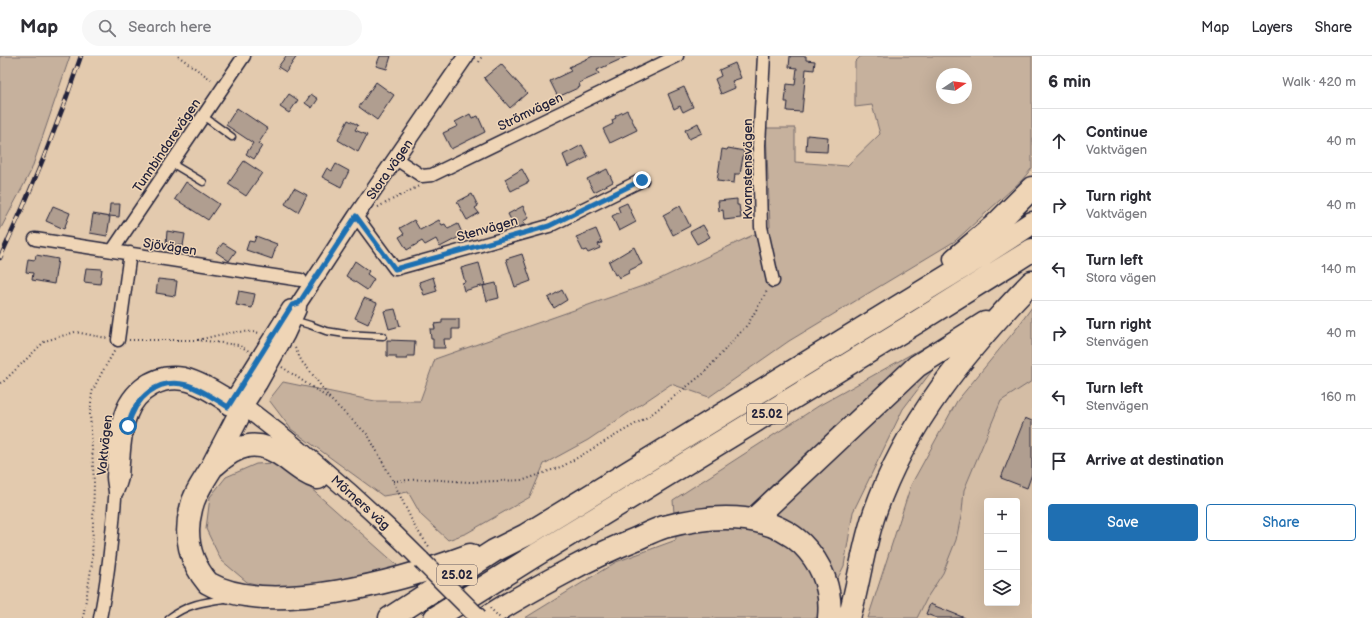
<!DOCTYPE html>
<meta charset="utf-8">
<style>
:root{--surface:#fff;--page:#f7f7f7;--text:#2b2b33;--muted:#7c7c81;--line:#e1e1e2;--accent:#1f6fb2}
body{margin:0;font-family:"Balsamiq Sans",sans-serif;background:var(--page);color:var(--text)}
.controls{position:absolute;right:12px;bottom:12px;display:grid;overflow:hidden;border-radius:4px;box-shadow:0 4px 16px #0002}
.controls button{width:36px;height:36px;display:grid;place-items:center;padding:0;border:0;border-bottom:1px solid var(--line);background:var(--surface);color:var(--text);font:20px sans-serif}
.compass{position:absolute;left:936px;top:12px;width:36px;height:36px;border-radius:50%;background:var(--surface);box-shadow:0 4px 16px #0002;rotate:77deg}
.stop{position:absolute;width:12px;height:12px;margin:-9px;border:3px solid #1f6fb2;border-radius:50%;background:#fff}
.stop.end{background:#1f6fb2;border-color:#fff;box-shadow:0 1px 4px #0008}
.list{margin:0;padding:0;list-style:none}
h2{display:flex;justify-content:space-between;align-items:center;height:52px;margin:0;padding:0 16px;font-size:17px}
h2 small{font-size:13px;font-weight:400;color:var(--muted)}
.list li{display:grid;grid-template-columns:26px 1fr auto;gap:12px;align-items:center;box-sizing:border-box;height:64px;padding:0 16px;border-top:1px solid var(--line)}
.list b{display:block;font-size:15px;white-space:nowrap}
.list p{margin:0;font-size:13px;white-space:nowrap;color:var(--muted)}
.list em{font-size:13px;font-style:normal;color:var(--muted)}
.actions{display:flex;gap:8px;padding:12px 16px}
.actions a{flex:1;padding:9px 0;border:1px solid var(--accent);border-radius:4px;text-align:center;font-size:14px;color:var(--accent)}
.actions .main{background:var(--accent);color:#fff}
.icon{flex:none;width:22px;height:22px;fill:none;stroke:currentColor;stroke-width:2;stroke-linecap:round;stroke-linejoin:round}
.map{position:relative;flex:none;width:1032px;height:562px;overflow:hidden}
header{display:flex;align-items:center;gap:24px;box-sizing:border-box;height:56px;padding:0 20px;background:var(--surface);border-bottom:1px solid var(--line)}
header strong{font-size:19px}
nav{display:flex;gap:22px;margin-inline-start:auto;font-size:14px}
.search{width:280px;height:36px;background:var(--page);display:flex;align-items:center;gap:10px;box-sizing:border-box;padding:0 14px;border-radius:22px;color:var(--muted);font-size:15px}
main{display:flex}
aside{flex:1;background:var(--surface)}
.map>svg:first-child{display:block}
</style>
<header>
<strong>Map</strong>
<div class="search"><svg class="icon" aria-label="search" viewBox="0 0 24 24"><circle cx="10" cy="10" r="6"/><path d="M15 15l6 6"/></svg>Search here</div>
<nav><a>Map</a><a>Layers</a><a>Share</a></nav>
</header>
<main>
<div class="map">
<svg width="1032" height="562" viewBox="0 0 1032 562">
<rect width="100%" height="100%" fill="#e3caae"/>
<filter id="ink" filterUnits="userSpaceOnUse"><feTurbulence type="fractalNoise" baseFrequency=".025" numOctaves="2"/><feDisplacementMap in="SourceGraphic" scale="8" xChannelSelector="R" yChannelSelector="G"/><feConvolveMatrix kernelMatrix="1 2 1 2 8 2 1 2 1" color-interpolation-filters="sRGB"/></filter>
<g filter="url(#ink)">
<path fill="#d4bda5" fill-rule="evenodd" d="M 1032,325 L 1032,562 L 917,562 L 928,540 L 943,517 L 956,484 L 962,456 L 964,434 L 1001,345 ZM 987,445 L 1017,445 L 1017,547 L 987,547 Z"/>
<path fill="#c6b19d" stroke="#746a6c" fill-rule="evenodd" d="M 0,0 L 70,0 L 31,115 L 0,174 Z
M 861,0 L 1032,0 L 1032,112 L 1022,124 L 955,185 L 789,285 L 709,341 L 671,328 L 588,384 L 544,408 L 530,441 L 467,477 L 448,484 L 421,459 L 408,436 L 383,440 L 291,373 L 269,344 L 283,326 L 375,345 L 420,345 L 435,303 L 651,227 L 770,171 L 766,72 L 795,72 L 795,106 L 847,110 L 880,78 L 872,49 L 855,51 L 855,6 ZM 942,18 L 966,18 L 966,42 L 942,42 Z
M 1032,251 L 1032,325 L 1001,345 L 964,434 L 962,456 L 956,484 L 943,517 L 928,540 L 917,562 L 868,562 L 911,429 L 957,345 L 1017,272 Z
M 956,283 L 903,353 L 853,456 L 844,510 L 817,562 L 525,562 L 616,506 L 676,484 L 673,444 L 820,349 L 933,286 Z
M 275,407 L 308,430 L 397,509 L 372,531 L 293,537 L 247,526 L 221,504 L 206,473 L 210,441 L 226,421 L 256,408 Z"/>
<path fill="#b09e90" stroke="#22223b" d="M 286,0 L 297,0 L 286,16 L 278,11 Z
M 380,0 L 391,0 L 387,13 L 376,10 Z
M 593,0 L 628,0 L 597,14 L 599,18 L 579,27 L 580,31 L 558,41 L 550,25 L 571,15 L 569,11 Z
M 790,0 L 806,0 L 806,4 L 815,5 L 814,14 L 806,13 L 802,56 L 787,55 L 788,46 L 785,46 L 787,28 L 795,29 L 797,12 L 789,11 Z
M 735,7 L 741,22 L 732,25 L 735,32 L 721,38 L 715,23 L 721,20 L 719,14 Z
M 501,8 L 527,37 L 510,52 L 484,22 Z
M 376,26 L 394,39 L 377,64 L 359,51 Z
M 684,31 L 693,51 L 683,56 L 680,50 L 674,53 L 668,38 Z
M 289,38 L 298,44 L 289,57 L 280,51 Z
M 311,38 L 318,43 L 312,52 L 305,47 Z
M 237,52 L 268,73 L 258,88 L 262,90 L 254,103 L 246,98 L 253,87 L 226,69 Z
M 627,54 L 637,74 L 610,87 L 603,73 L 613,68 L 612,64 L 616,62 L 615,60 Z
M 470,58 L 472,62 L 478,60 L 485,76 L 451,93 L 443,77 L 458,70 L 455,66 Z
M 348,64 L 358,69 L 355,74 L 367,79 L 358,96 L 338,84 Z
M 698,67 L 702,77 L 689,83 L 685,74 Z
M 807,79 L 828,81 L 827,96 L 806,95 Z
M 582,89 L 588,101 L 568,111 L 563,99 Z
M 728,92 L 744,95 L 740,118 L 735,118 L 734,127 L 717,125 L 722,93 L 727,94 Z
M 244,105 L 262,117 L 246,140 L 228,128 Z
M 336,108 L 349,115 L 341,131 L 322,121 L 327,112 L 332,115 Z
M 522,113 L 529,126 L 511,135 L 505,123 Z
M 607,113 L 613,126 L 594,136 L 587,123 Z
M 186,126 L 219,148 L 208,164 L 175,143 Z
M 294,132 L 307,139 L 298,156 L 285,148 Z
M 472,138 L 478,150 L 475,152 L 479,157 L 467,164 L 457,146 Z
M 737,143 L 737,149 L 739,149 L 741,162 L 724,164 L 723,154 L 719,155 L 718,145 Z
M 627,147 L 636,166 L 619,175 L 612,160 L 620,156 L 618,151 Z
M 110,148 L 120,148 L 119,161 L 109,160 Z
M 53,150 L 70,157 L 64,173 L 46,165 Z
M 523,150 L 529,162 L 523,165 L 525,169 L 515,172 L 508,158 Z
M 680,150 L 690,170 L 673,179 L 663,159 Z
M 93,158 L 110,161 L 107,180 L 90,177 Z
M 414,164 L 420,174 L 439,164 L 442,169 L 445,168 L 448,173 L 458,168 L 463,179 L 440,191 L 436,183 L 425,189 L 422,185 L 407,194 L 399,181 L 404,178 L 400,172 Z
M 703,169 L 710,181 L 697,188 L 690,176 Z
M 596,173 L 602,187 L 598,188 L 600,192 L 588,197 L 586,194 L 583,195 L 576,181 Z
M 167,175 L 185,178 L 183,190 L 166,188 Z
M 256,180 L 277,188 L 272,203 L 246,194 L 249,185 L 254,186 Z
M 223,187 L 236,195 L 229,205 L 216,196 Z
M 634,191 L 642,208 L 628,215 L 629,217 L 619,222 L 617,218 L 615,219 L 609,206 Z
M 522,198 L 531,225 L 515,231 L 506,203 Z
M 36,199 L 58,203 L 54,228 L 32,224 L 33,217 L 26,216 L 28,203 L 35,204 Z
M 355,205 L 369,215 L 367,218 L 374,223 L 367,234 L 346,220 Z
M 479,207 L 485,229 L 464,235 L 462,227 L 465,226 L 461,212 Z
M 86,212 L 102,213 L 100,228 L 84,226 Z
M 433,221 L 437,235 L 424,239 L 419,226 Z
M 158,223 L 177,225 L 175,240 L 156,237 Z
M 496,227 L 499,242 L 487,245 L 483,230 Z
M 562,234 L 567,244 L 554,252 L 548,242 Z
M 239,235 L 255,238 L 252,252 L 236,249 Z
M 364,242 L 377,247 L 368,268 L 355,262 Z
M 395,253 L 400,270 L 389,273 L 384,255 Z
M 442,263 L 459,263 L 459,273 L 452,273 L 452,283 L 444,283 L 445,292 L 433,292 L 433,283 L 431,283 L 430,273 L 435,273 L 434,268 L 442,267 Z
M 387,284 L 415,285 L 414,300 L 407,300 L 407,303 L 396,303 L 396,300 L 387,300 Z
M 1025,362 L 1032,365 L 1032,418 L 1027,432 L 1001,422 Z
M 930,548 L 965,562 L 937,562 L 926,558 Z"/>
<g fill="none" stroke-linecap="round" stroke-linejoin="round">
<defs>
<path id="service" d="M 203,60 L 232,81
M 171,107 L 203,126
M 293,264 L 310,269 L 326,275 L 345,278 L 383,280
M 169,562 C 188,548 203,546 225,543"/>
<path id="minor" d="M 764,0 L 759,89 L 761,171 L 773,225
M 396,103 L 422,120 L 432,119 L 677,0
M 356,160 L 395,213 L 549,170 L 642,124
M 35,183 L 301,224
M 112,195 L 244,0
M 118,284 L 130,197
M 117,436 C 118,433 120,429 121,425 C 123,419 122,413 123,407 C 124,392 125,373 131,359 C 139,337 164,322 188,329 C 202,333 216,343 228,351
M 100,562 C 108,523 112,482 115,442 C 116,435 113,428 113,421 C 114,404 115,386 118,369 C 123,337 150,312 184,318 C 201,322 218,333 233,342"/>
<path id="tertiary" d="M 228,351 L 290,252
M 239,359 L 259,328 L 287,278 L 298,254 L 299,247 L 356,160 L 466,0"/>
<path id="secondary" d="M 233,342 C 299,391 363,445 421,504"/>
<path id="motorway" d="M 955,203 L 996,168 L 1032,132
M 239,359 C 230,377 220,395 211,413 C 203,426 194,438 191,453 C 184,480 190,506 208,527 C 269,562 401,525 470,499
M 215,409 C 238,388 257,382 284,401 C 295,409 305,418 318,422
M 753,464 L 917,310 L 985,267
M 390,562 L 494,495 L 526,479 L 984,198 L 1032,167
M 435,562 L 531,502 L 917,266 L 1032,194
M 486,562 C 510,546 536,532 562,518 C 586,505 610,493 636,483 C 645,479 654,474 664,471 C 708,459 766,454 802,488 C 822,508 832,534 829,562
M 849,562 C 859,527 863,490 875,456 C 906,367 967,293 1032,226"/>
</defs>
<use href="#service" stroke="#22223b" stroke-width="9"/>
<use href="#minor" stroke="#22223b" stroke-width="15"/>
<use href="#tertiary" stroke="#22223b" stroke-width="18"/>
<use href="#secondary" stroke="#22223b" stroke-width="20"/>
<use href="#motorway" stroke="#22223b" stroke-width="25"/>
<path stroke="#22223b" stroke-width="2" stroke-dasharray="1 3" stroke-linecap="butt" d="M 178,0 L 213,25
M 479,6 L 482,0
M 378,151 L 419,130
M 129,284 L 198,284 L 238,289 L 249,295
M 198,284 C 219,279 239,273 260,277
M 295,292 L 302,306 L 310,315 L 331,344
M 282,311 L 331,344 L 368,379 L 393,425 L 415,471 L 430,492
M 0,327 L 4,325 L 45,285 L 75,276 L 107,282
M 393,425 L 425,423 L 470,426 L 524,424 L 563,410 L 649,360 L 703,318 L 748,268 L 767,235
M 83,562 L 92,507 L 94,427 L 90,358 L 92,336 L 101,318 L 115,294"/>
<use href="#service" stroke="#efd5b6" stroke-width="6"/>
<use href="#minor" stroke="#efd5b6" stroke-width="12"/>
<use href="#tertiary" stroke="#efd5b6" stroke-width="15"/>
<use href="#secondary" stroke="#efd5b6" stroke-width="17"/>
<use href="#motorway" stroke="#efd5b6" stroke-width="22"/>
<defs>
<path id="rail" d="M 0,202 C 31,136 58,69 81,0"/>
</defs>
<use href="#rail" stroke="#22223b" stroke-width="4.5"/>
<use href="#rail" stroke="#efd5b6" stroke-width="3" stroke-dasharray="9" stroke-linecap="butt"/>
<defs>
<path id="secondary-bridge" d="M 421,504 L 479,562"/>
</defs>
<use href="#secondary-bridge" stroke="#22223b" stroke-width="20" stroke-linecap="butt"/>
<path stroke="#22223b" stroke-width="2" stroke-dasharray="1 3" stroke-linecap="butt" d="M 490,552 L 500,562"/>
<use href="#secondary-bridge" stroke="#efd5b6" stroke-width="17"/>
</g>
</g>
<g fill="none" stroke-linecap="round" stroke-linejoin="round" filter="url(#ink)">
<path stroke="#1f6fb2" stroke-width="5" d="M 128,370 C 135,342 157,321 187,329 C 201,333 215,343 228,351 L 292,249 L 299,247 L 356,160 L 395,213 L 549,170 L 642,124"/>
</g>
<g text-anchor="middle" stroke-width="3" stroke-linejoin="round" paint-order="stroke">
<g fill="#efd5b6" stroke="#605860" stroke-width="1">
<rect x="747" y="348" width="40" height="20" rx="3"/>
<rect x="437" y="509" width="40" height="20" rx="3"/>
</g>
<g font-size="12" font-weight="bold" fill="#22223b">
<text x="767" y="362">25.02</text>
<text x="457" y="523">25.02</text>
</g>
<g font-size="13" fill="#22223b" stroke="#efd5b6">
<text transform="translate(530 55) rotate(-26)" y="5">Strömvägen</text>
<text transform="translate(166 89) rotate(-56)" y="5">Tunnbindarevägen</text>
<text transform="translate(389 113) rotate(-55)" y="5">Stora vägen</text>
<text transform="translate(747 113) rotate(-90)" y="5">Kvarnstensvägen</text>
<text transform="translate(487 172) rotate(-16)" y="5">Stenvägen</text>
<text transform="translate(170 190) rotate(9)" y="5">Sjövägen</text>
<text transform="translate(104 389) rotate(-84)" y="5">Vaktvägen</text>
<text transform="translate(361 446) rotate(42)" y="5">Mörners väg</text>
</g>
</g>
</svg>
<div class="controls">
<button>+</button>
<button>−</button>
<button><svg class="icon" aria-label="layers" viewBox="0 0 24 24"><path d="M12 4l9 5-9 5-9-5zM3 14l9 5 9-5"/></svg></button>
</div>
<svg class="compass" viewBox="-18 -18 36 36"><path d="M0-13l5 13h-10z" fill="#e53935"/><path d="M0 13l5-13h-10z" fill="#7c7c81"/></svg>
<div class="stop" style="left:128px;top:370px"></div>
<div class="stop end" style="left:642px;top:124px"></div>
</div>
<aside>
<h2>6 min<small>Walk · 420 m</small></h2>
<ul class="list">
<li><svg class="icon" aria-label="ahead" viewBox="0 0 24 24"><path d="M12 20V5M6 11l6-6 6 6"/></svg><div><b>Continue</b><p>Vaktvägen</p></div><em>40 m</em></li>
<li><svg class="icon" aria-label="right" viewBox="0 0 24 24"><path d="M7 20v-9h11M14 6l5 5-5 5"/></svg><div><b>Turn right</b><p>Vaktvägen</p></div><em>40 m</em></li>
<li><svg class="icon" aria-label="left" viewBox="0 0 24 24"><path d="M17 20v-9H6M10 6l-5 5 5 5"/></svg><div><b>Turn left</b><p>Stora vägen</p></div><em>140 m</em></li>
<li><svg class="icon" aria-label="right" viewBox="0 0 24 24"><path d="M7 20v-9h11M14 6l5 5-5 5"/></svg><div><b>Turn right</b><p>Stenvägen</p></div><em>40 m</em></li>
<li><svg class="icon" aria-label="left" viewBox="0 0 24 24"><path d="M17 20v-9H6M10 6l-5 5 5 5"/></svg><div><b>Turn left</b><p>Stenvägen</p></div><em>160 m</em></li>
<li><svg class="icon" aria-label="arrive" viewBox="0 0 24 24"><path d="M6 21V4h12l-3 4 3 4H6"/></svg><div><b>Arrive at destination</b></div></li>
</ul>
<div class="actions"><a class="main">Save</a><a>Share</a></div>
</aside>
</main>
